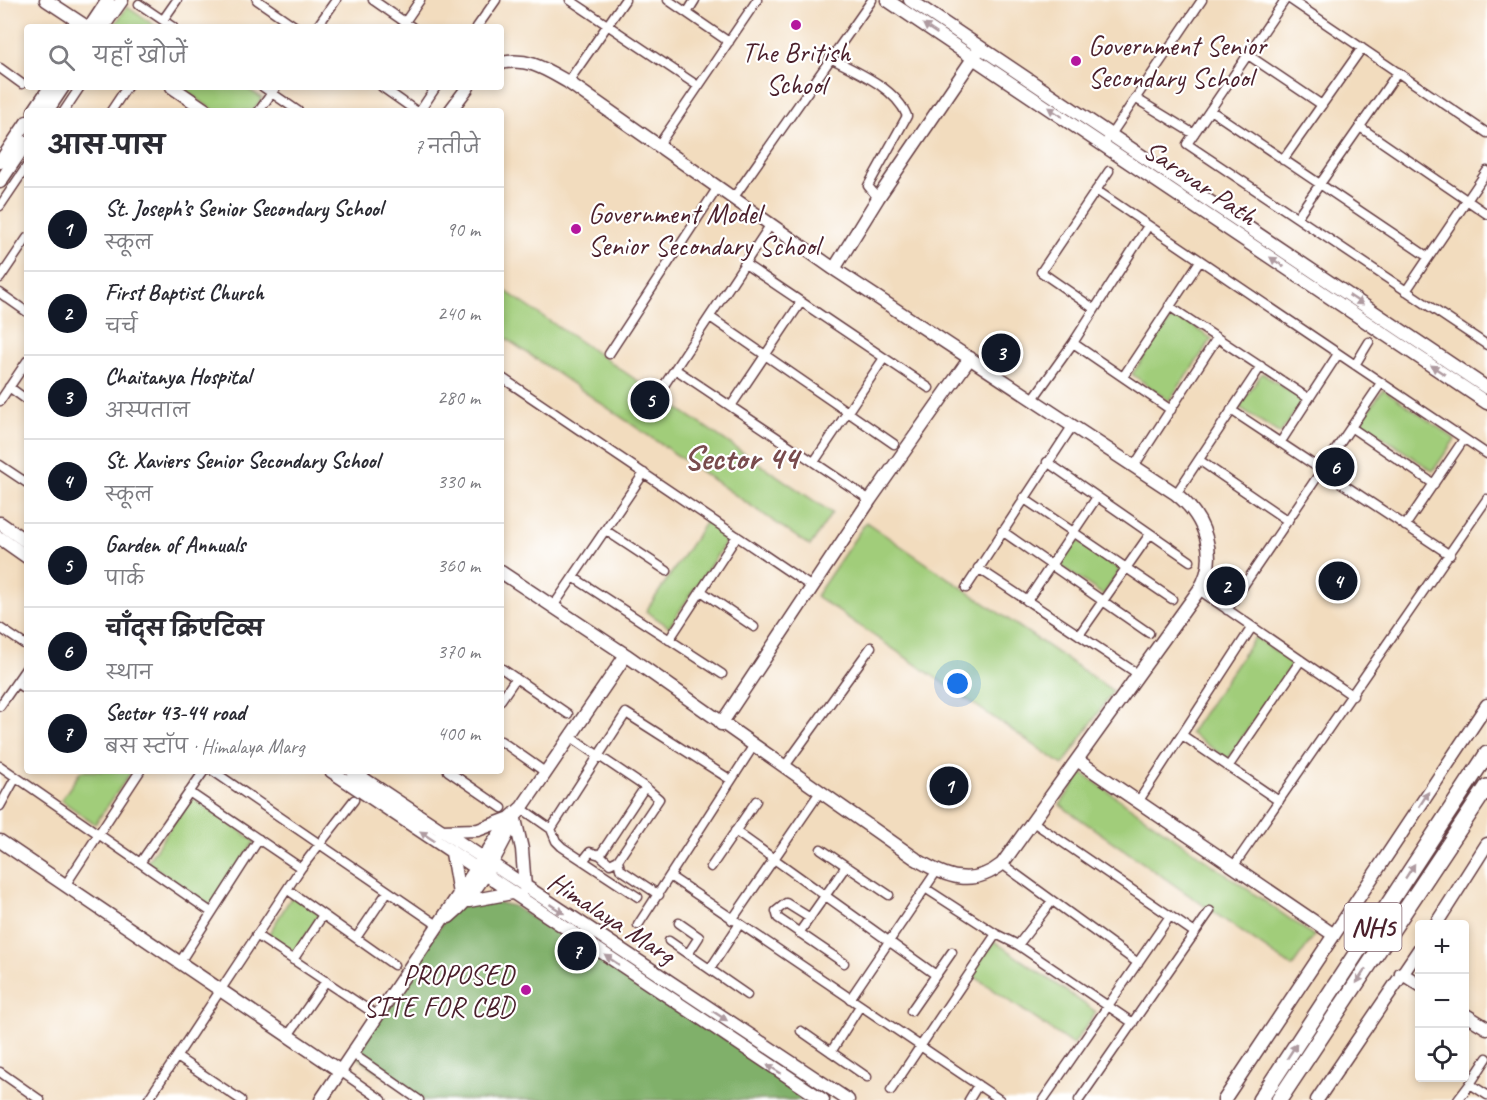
<!DOCTYPE html>
<html lang="hi">
<meta charset="utf-8">
<style>
:root{--surface:#fff;--page:#f7f7f7;--text:#2b2b33;--muted:#7c7c81;--line:#e1e1e2;--accent:#111827}
body{margin:0;font-family:Caveat,"Playpen Sans Deva",sans-serif;background:var(--page);color:var(--text)}
.controls{position:absolute;right:18px;bottom:18px;display:grid;overflow:hidden;border-radius:6px;box-shadow:0 3px 9px #0003}
.controls button{width:54px;height:54px;display:grid;place-items:center;padding:0;border:0;border-bottom:2px solid var(--line);background:var(--surface);color:var(--text);font:30px sans-serif}
.you{position:absolute;left:958px;top:684px;width:21px;height:21px;margin:-15px;border:4px solid #fff;border-radius:50%;background:#1a73e8;box-shadow:0 0 0 9px #1a73e833}
.badge{display:grid;place-items:center;width:39px;height:39px;border-radius:50%;background:var(--accent);color:#fff;font-size:20px;font-weight:700}
.pin{position:absolute;translate:-50% -50%;border:3px solid #fff;box-shadow:0 2px 6px #0006}
.list{margin:0;padding:0;list-style:none}
h2{display:flex;justify-content:space-between;align-items:center;height:78px;margin:0;padding:0 24px;font-size:26px}
h2 small{font-size:20px;font-weight:400;color:var(--muted)}
.list li{display:grid;grid-template-columns:39px 1fr auto;gap:18px;align-items:center;box-sizing:border-box;height:84px;padding:0 24px;border-top:2px solid var(--line)}
.list b{display:block;font-size:22px;white-space:nowrap}
.list p{margin:0;font-size:20px;white-space:nowrap;color:var(--muted)}
.list em{font-size:20px;font-style:normal;color:var(--muted)}
.icon{flex:none;width:33px;height:33px;fill:none;stroke:currentColor;stroke-width:2;stroke-linecap:round;stroke-linejoin:round}
.map{position:relative;flex:none;width:1487px;height:1100px;overflow:hidden}
.search{position:absolute;background:var(--surface);box-shadow:0 3px 9px #0003;left:24px;top:24px;width:480px;height:66px;display:flex;align-items:center;gap:15px;box-sizing:border-box;padding:0 21px;border-radius:6px;color:var(--muted);font-size:22px}
.panel{position:absolute;background:var(--surface);box-shadow:0 3px 9px #0003;left:24px;top:108px;width:480px;height:666px;border-radius:6px}
.map>svg:first-child{display:block}
</style>
<div class="map">
<svg width="1487" height="1100" viewBox="0 0 1487 1100">
<rect width="100%" height="100%" fill="#fff"/>
<filter id="ink" filterUnits="userSpaceOnUse"><feTurbulence type="fractalNoise" baseFrequency=".0167" numOctaves="2"/><feDisplacementMap in="SourceGraphic" scale="12" xChannelSelector="R" yChannelSelector="G"/><feConvolveMatrix kernelMatrix="1 2 1 2 8 2 1 2 1" color-interpolation-filters="sRGB"/></filter>
<filter id="wash" filterUnits="userSpaceOnUse"><feTurbulence type="fractalNoise" baseFrequency=".008" numOctaves="4" result="noise"/><feDisplacementMap in="SourceGraphic" scale="24" xChannelSelector="R" yChannelSelector="G"/><feGaussianBlur stdDeviation="1.35" result="paint"/><feColorMatrix in="noise" values="0 0 0 0 0 0 0 0 0 0 0 0 0 0 0 0 0 1.4 0 .05"/><feComposite in="paint" operator="in"/></filter>
<g filter="url(#wash)">
<rect width="100%" height="100%" fill="#f2dcbe"/>
<path fill="#a1cd7a" stroke="#767652" stroke-width="1.5" d="M 127,7 L 157,27 L 113,27 Z
M 180,87 L 245,87 L 262,98 L 253,111 L 215,111 Z
M 501,288 L 832,513 L 810,546 L 501,335 Z
M 1175,313 L 1212,339 L 1169,401 L 1132,374 Z
M 1262,373 L 1303,400 L 1280,434 L 1239,407 Z
M 1383,389 L 1455,439 L 1433,471 L 1361,422 Z
M 707,520 L 730,536 L 669,627 L 646,611 Z
M 866,522 L 1113,691 L 1063,765 L 816,596 Z
M 1074,538 L 1120,570 L 1103,595 L 1057,563 Z
M 1255,637 L 1293,663 L 1228,759 L 1190,733 Z
M 81,771 L 132,771 L 95,824 L 61,800 Z
M 1082,773 L 1314,936 L 1292,967 L 1060,805 Z
M 191,797 L 255,841 L 211,906 L 147,862 Z
M 292,896 L 320,914 L 295,953 L 268,935 Z
M 994,941 L 1096,1012 L 1073,1045 L 971,974 Z"/>
<path fill="#80b06a" stroke="#65684a" stroke-width="1.5" d="M 462,895 L 513,906 L 823,1100 L 419,1100 L 353,1054 Z"/>
</g>
<g filter="url(#ink)">
<g fill="none" stroke-linecap="round" stroke-linejoin="round">
<defs>
<path id="street" d="M 257,0 L 296,27
M 373,0 L 412,27
M 570,0 L 698,86
M 668,0 L 729,42
M 1285,0 L 1187,144 L 1487,345
M 1291,0 L 1487,133
M 139,4 L 173,27
M 687,13 L 695,0
M 163,20 L 177,0
M 405,22 L 420,0
M 317,27 L 336,0
M 477,27 L 496,0
M 1248,55 L 1322,105
M 830,58 C 856,71 896,88 907,116 L 868,186 L 878,198
M 0,68 L 22,84
M 568,82 L 625,0
M 263,87 L 298,111
M 382,87 L 416,111
M 1135,98 L 1194,134
M 1210,110 L 1428,257
M 64,111 L 80,87
M 111,111 L 127,87
M 259,111 L 276,87
M 420,111 L 436,87
M 1360,127 L 1487,214
M 1108,139 L 1202,0
M 658,146 L 757,0
M 1283,160 L 1362,48
M 1096,190 L 1487,454
M 734,197 L 872,0
M 0,206 L 27,166
M 1297,217 L 1398,72
M 745,264 L 929,388
M 0,278 L 27,238
M 1406,291 L 1487,171
M 0,293 L 27,312
M 1169,306 L 1308,398
M 1093,308 L 1041,272 L 1109,171
M 710,317 L 894,444
M 1073,343 L 1171,410
M 609,354 L 718,187
M 1355,365 L 1369,342
M 675,369 L 870,500
M 501,377 L 812,587
M 1123,377 L 1200,261
M 9,387 L 27,400
M 659,393 L 771,224
M 1033,399 L 1073,343 L 1148,226
M 0,401 L 27,361
M 731,406 L 801,302
M 1231,410 L 1450,555
M 1352,428 L 1434,484
M 1280,443 L 1338,354
M 1199,460 L 1288,521
M 814,462 L 884,358
M 1047,462 L 1190,561
M 0,465 L 27,483
M 1134,466 L 1217,338
M 1176,494 L 1261,366
M 1023,498 L 1172,599
M 1405,526 L 1464,439
M 605,530 L 667,571
M 1002,531 L 1149,633
M 978,568 L 1138,674
M 573,577 L 722,674
M 966,588 L 1073,425
M 1199,590 L 1353,696
M 701,591 L 754,627
M 1027,601 L 1097,497
M 552,608 L 644,473
M 1227,610 L 1381,383
M 0,628 L 27,646
M 1079,635 L 1150,534
M 669,640 L 737,536
M 501,668 L 568,714
M 16,683 L 27,690
M 501,700 L 516,678
M 0,706 L 27,667
M 1182,735 L 1279,801
M 571,737 L 645,787
M 501,741 L 545,772
M 0,766 L 211,912
M 785,766 L 871,647
M 1228,767 L 1301,660
M 213,771 L 439,926
M 448,771 L 502,808
M 189,792 L 301,868
M 1138,802 L 1252,627
M 0,806 L 16,777
M 521,808 L 551,829 L 626,713 L 731,780
M 1033,822 L 1195,933
M 551,829 L 556,841 L 562,847 L 638,897
M 735,831 L 936,975
M 821,849 L 889,895
M 618,860 L 659,799 L 645,787 L 600,855 L 610,864 L 618,860 L 620,869 L 659,895
M 583,861 L 590,852 L 600,855
M 140,863 L 204,771
M 1002,864 L 1138,963
M 711,867 L 756,801
M 1233,867 L 1487,499
M 671,877 L 1000,1100
M 66,884 L 140,771
M 288,890 L 394,965
M 810,918 L 786,903 L 776,911 L 778,918 L 844,963
M 732,920 L 820,792
M 679,923 L 699,937 L 688,954
M 638,925 L 754,745
M 799,933 L 846,866
M 996,934 L 1018,945 L 1133,1023
M 256,935 L 378,1016
M 356,938 L 388,891
M 669,941 L 747,995
M 1018,945 L 1052,901
M 293,960 L 323,915
M 180,962 L 259,839
M 710,969 L 739,925
M 850,999 L 936,872
M 911,1011 L 952,952
M 801,1031 L 867,1077
M 289,1034 L 326,981
M 831,1052 L 860,1006
M 353,1054 L 419,1100
M 177,1057 L 241,1100
M 1487,1058 L 1470,1084 L 1487,1095
M 340,1071 L 382,1100
M 0,1072 L 40,1100
M 891,1090 L 996,934 L 925,888
M 148,1100 L 301,868 L 354,800
M 969,1100 L 978,1085
M 1043,1100 L 1170,916
M 1079,1100 L 1210,911
M 1458,1100 L 1470,1084"/>
<path id="secondary" d="M 46,0 L 87,27
M 887,0 L 1487,403
M 910,0 L 1487,388
M 90,27 L 108,0
M 103,27 L 122,0
M 501,63 C 528,57 545,69 568,82 L 834,269 L 1176,494 C 1205,517 1220,557 1199,590 L 1002,864 C 972,888 945,877 916,859 L 626,655 L 501,572
M 172,87 L 207,111
M 34,111 L 50,87
M 47,111 L 63,87
M 450,111 L 468,87
M 0,162 L 27,122
M 0,182 L 27,142
M 834,269 L 878,198 L 978,51
M 0,523 L 27,542
M 0,538 L 27,557
M 721,724 L 870,500 L 970,358
M 1077,760 L 1334,935
M 331,771 L 823,1100
M 352,771 L 848,1100
M 518,813 L 626,655
M 515,819 L 522,849 L 525,888
M 441,831 L 478,830 L 510,818
M 0,841 L 340,1071
M 452,853 L 459,894
M 469,901 L 512,893
M 449,917 C 478,893 493,862 510,829
M 1436,924 L 1487,844
M 1401,973 L 1420,985
M 1464,1014 L 1487,1028
M 321,1100 L 510,818 L 521,808
M 1224,1100 L 1487,705
M 1317,1100 L 1420,948"/>
<path id="highway" d="M 1260,1100 L 1487,754
M 1279,1100 L 1487,787"/>
</defs>
<use href="#street" stroke="#633b41" stroke-width="11"/>
<use href="#secondary" stroke="#633b41" stroke-width="15"/>
<use href="#highway" stroke="#633b41" stroke-width="18"/>
<use href="#street" stroke="#fff" stroke-width="8"/>
<use href="#secondary" stroke="#fff" stroke-width="12"/>
<use href="#highway" stroke="#fff" stroke-width="15"/>
</g>
<defs><path id="oneway-solid" d="M-6-.8H1V-3.2L6.5 0L1 3.2V.8H-6Z" transform="scale(1.5)"/></defs>
<g fill="#ae9aa0">
<use href="#oneway-solid" transform="translate(930 29) rotate(-146)"/>
<use href="#oneway-solid" transform="translate(1055 112) rotate(-146)"/>
<use href="#oneway-solid" transform="translate(1277 262) rotate(-146)"/>
<use href="#oneway-solid" transform="translate(1356 300) rotate(34)"/>
<use href="#oneway-solid" transform="translate(1438 370) rotate(-146)"/>
<use href="#oneway-solid" transform="translate(1424 799) rotate(-57)"/>
<use href="#oneway-solid" transform="translate(427 836) rotate(-146)"/>
<use href="#oneway-solid" transform="translate(1410 871) rotate(-57)"/>
<use href="#oneway-solid" transform="translate(557 909) rotate(33)"/>
<use href="#oneway-solid" transform="translate(612 960) rotate(-146)"/>
<use href="#oneway-solid" transform="translate(1361 976) rotate(123)"/>
<use href="#oneway-solid" transform="translate(720 1016) rotate(33)"/>
<use href="#oneway-solid" transform="translate(1292 1051) rotate(-57)"/>
<use href="#oneway-solid" transform="translate(774 1069) rotate(-148)"/>
</g>
</g>
<g fill="#b5179e" stroke="#fff" stroke-width="2">
<circle cx="796" cy="25" r="6"/>
<circle cx="1076" cy="61" r="6"/>
<circle cx="576" cy="229" r="6"/>
<circle cx="526" cy="990" r="6"/>
</g>
<g text-anchor="middle" stroke-width="4.5" stroke-linejoin="round" paint-order="stroke">
<rect fill="#fff" stroke="#80626b" stroke-width="1.5" x="1344.5" y="903" width="57" height="48" rx="4.5"/>
<g font-size="27" font-weight="bold" fill="#4a1f2b">
<text x="1373" y="936">NH5</text>
</g>
<g font-size="28" fill="#4a1f2b" stroke="#fff" text-anchor="start">
<text x="1088" y="55">Government Senior<tspan x="1088" dy="32">Secondary School</tspan></text>
<text x="796" y="62" text-anchor="middle">The British<tspan x="796" dy="32">School</tspan></text>
<text x="588" y="223">Government Model<tspan x="588" dy="32">Senior Secondary School</tspan></text>
<text x="514" y="984" text-anchor="end">PROPOSED<tspan x="514" dy="32">SITE FOR CBD</tspan></text>
</g>
<g font-size="28" fill="#4a1f2b" stroke="#fff">
<text transform="translate(1201 182) rotate(34)" y="10">Sarovar Path</text>
<text transform="translate(612 917) rotate(33)" y="10">Himalaya Marg</text>
</g>
<g font-size="34" font-weight="bold" fill="#794b4d" stroke="#fff">
<text x="741" y="469">Sector 44</text>
</g>
</g>
</svg>
<div class="controls">
<button>+</button>
<button>−</button>
<button><svg class="icon" aria-label="locate" viewBox="0 0 24 24"><circle cx="12" cy="12" r="6"/><path d="M12 2v4M12 18v4M2 12h4M18 12h4"/></svg></button>
</div>
<div class="you"></div>
<div class="pin badge" style="left:949px;top:786px">1</div>
<div class="pin badge" style="left:1226px;top:586px">2</div>
<div class="pin badge" style="left:1001px;top:353px">3</div>
<div class="pin badge" style="left:1338px;top:581px">4</div>
<div class="pin badge" style="left:650px;top:400px">5</div>
<div class="pin badge" style="left:1335px;top:467px">6</div>
<div class="pin badge" style="left:577px;top:951px">7</div>
<div class="search"><svg class="icon" aria-label="search" viewBox="0 0 24 24"><circle cx="10" cy="10" r="6"/><path d="M15 15l6 6"/></svg>यहाँ खोजें</div>
<section class="panel">
<h2>आस-पास<small>7 नतीजे</small></h2>
<ul class="list">
<li><span class="badge">1</span><div><b>St. Joseph’s Senior Secondary School</b><p>स्कूल</p></div><em>90 m</em></li>
<li><span class="badge">2</span><div><b>First Baptist Church</b><p>चर्च</p></div><em>240 m</em></li>
<li><span class="badge">3</span><div><b>Chaitanya Hospital</b><p>अस्पताल</p></div><em>280 m</em></li>
<li><span class="badge">4</span><div><b>St. Xaviers Senior Secondary School</b><p>स्कूल</p></div><em>330 m</em></li>
<li><span class="badge">5</span><div><b>Garden of Annuals</b><p>पार्क</p></div><em>360 m</em></li>
<li><span class="badge">6</span><div><b>चाँद्स क्रिएटिव्स</b><p>स्थान</p></div><em>370 m</em></li>
<li><span class="badge">7</span><div><b>Sector 43-44 road</b><p>बस स्टॉप · Himalaya Marg</p></div><em>400 m</em></li>
</ul>
</section>
</div>
